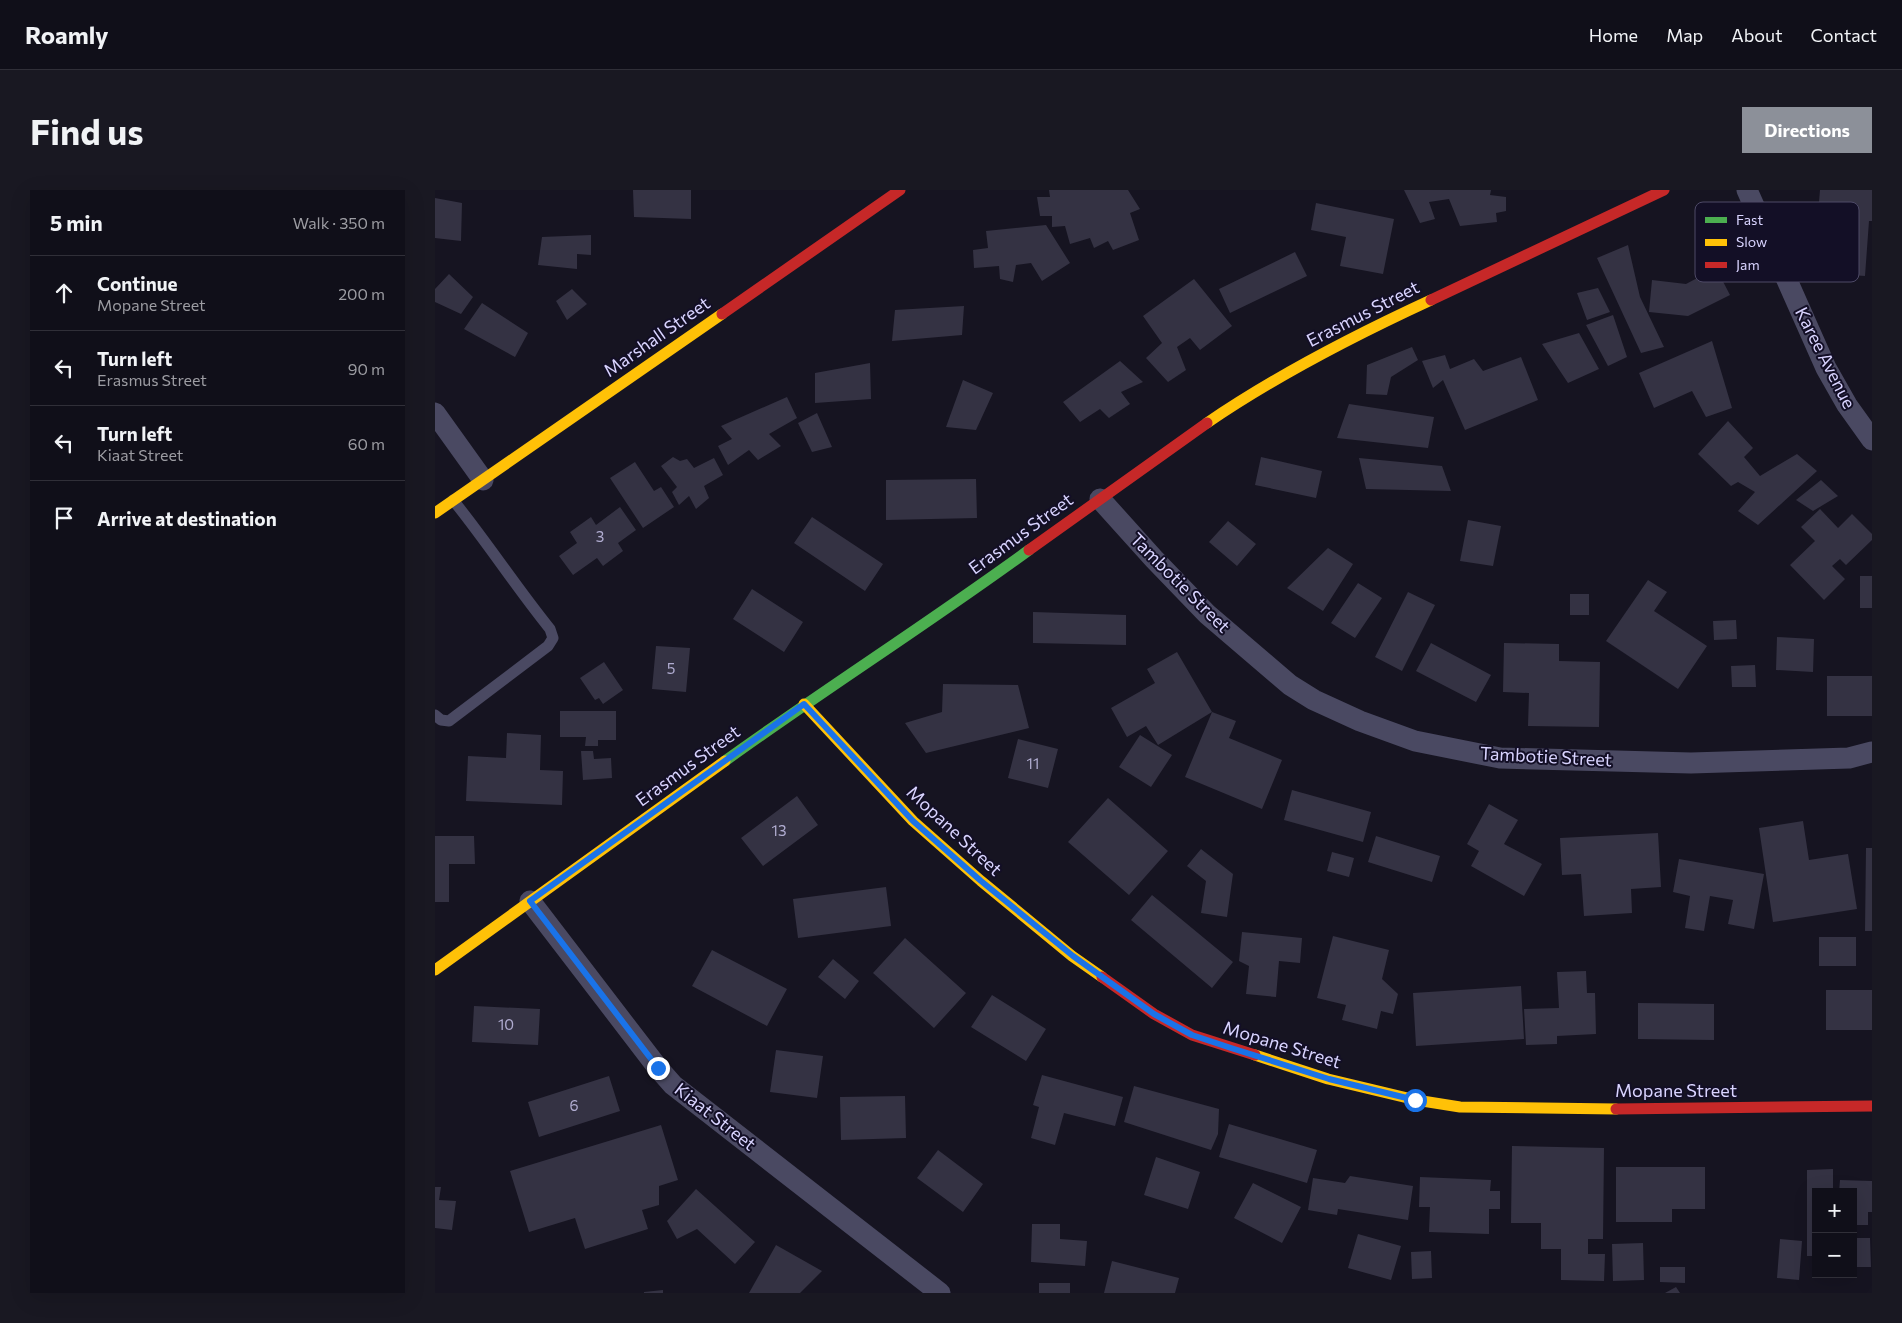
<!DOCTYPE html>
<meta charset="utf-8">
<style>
:root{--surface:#100f19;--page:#191822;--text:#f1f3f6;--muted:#9c9ca2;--line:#302f38;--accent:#8c9099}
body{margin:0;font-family:Commissioner,sans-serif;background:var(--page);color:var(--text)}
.controls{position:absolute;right:15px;bottom:15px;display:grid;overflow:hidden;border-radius:0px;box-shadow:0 5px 20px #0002}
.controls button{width:45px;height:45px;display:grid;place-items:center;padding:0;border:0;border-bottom:1px solid var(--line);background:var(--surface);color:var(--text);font:25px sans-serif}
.stop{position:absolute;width:15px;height:15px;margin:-11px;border:4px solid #1a73e8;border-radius:50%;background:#fff}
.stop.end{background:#1a73e8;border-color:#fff;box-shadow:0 1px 5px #0008}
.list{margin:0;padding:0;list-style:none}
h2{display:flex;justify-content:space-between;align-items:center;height:65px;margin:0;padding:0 20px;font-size:21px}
h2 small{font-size:16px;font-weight:400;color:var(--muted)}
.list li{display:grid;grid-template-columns:32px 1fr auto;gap:15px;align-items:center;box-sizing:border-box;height:75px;padding:0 20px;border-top:1px solid var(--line)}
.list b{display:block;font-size:19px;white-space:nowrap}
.list p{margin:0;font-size:16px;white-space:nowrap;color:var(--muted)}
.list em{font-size:16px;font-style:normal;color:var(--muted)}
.icon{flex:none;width:28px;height:28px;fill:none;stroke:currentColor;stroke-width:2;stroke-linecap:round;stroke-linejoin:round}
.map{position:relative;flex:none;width:1437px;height:1103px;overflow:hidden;border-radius:0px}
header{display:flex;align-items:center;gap:30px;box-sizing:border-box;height:70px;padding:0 25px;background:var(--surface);border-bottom:1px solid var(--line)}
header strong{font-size:24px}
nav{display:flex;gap:28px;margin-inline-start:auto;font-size:18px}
.intro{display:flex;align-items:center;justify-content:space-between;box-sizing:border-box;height:120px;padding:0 30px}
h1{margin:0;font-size:35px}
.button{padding:12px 22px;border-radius:0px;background:var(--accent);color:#fff;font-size:18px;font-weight:700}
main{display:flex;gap:30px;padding:0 30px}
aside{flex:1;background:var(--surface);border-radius:0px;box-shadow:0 5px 20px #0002}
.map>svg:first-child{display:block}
</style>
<header>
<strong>Roamly</strong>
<nav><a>Home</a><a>Map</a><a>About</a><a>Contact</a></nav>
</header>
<div class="intro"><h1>Find us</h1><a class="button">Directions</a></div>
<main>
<aside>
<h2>5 min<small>Walk · 350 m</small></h2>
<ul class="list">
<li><svg class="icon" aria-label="ahead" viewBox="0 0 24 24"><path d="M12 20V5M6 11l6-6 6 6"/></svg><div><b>Continue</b><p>Mopane Street</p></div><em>200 m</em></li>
<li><svg class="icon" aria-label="left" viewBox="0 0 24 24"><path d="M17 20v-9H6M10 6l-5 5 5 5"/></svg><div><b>Turn left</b><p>Erasmus Street</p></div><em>90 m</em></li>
<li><svg class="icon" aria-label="left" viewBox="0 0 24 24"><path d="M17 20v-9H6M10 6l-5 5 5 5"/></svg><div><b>Turn left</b><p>Kiaat Street</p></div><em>60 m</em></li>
<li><svg class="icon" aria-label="arrive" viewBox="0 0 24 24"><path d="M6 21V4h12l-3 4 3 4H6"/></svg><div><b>Arrive at destination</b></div></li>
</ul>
</aside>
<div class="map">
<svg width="1437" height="1103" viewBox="0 0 1437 1103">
<rect width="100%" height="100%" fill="#161421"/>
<path fill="#343243" d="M 198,0 L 256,0 L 256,29 L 199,27 Z
M 614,0 L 693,0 L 705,19 L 695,23 L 704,50 L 678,60 L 673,51 L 659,58 L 655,48 L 635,54 L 630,36 L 617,37 L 617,26 L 605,26 L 602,7 L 615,7 Z
M 969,0 L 1056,0 L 1055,5 L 1071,7 L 1071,21 L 1061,23 L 1062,32 L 1025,36 L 1014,9 L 994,12 L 1000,29 L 985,33 Z
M 1385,0 L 1437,0 L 1437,31 L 1434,31 L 1430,86 L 1402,84 L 1407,29 L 1383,24 Z
M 0,8 L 27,13 L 26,51 L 0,48 Z
M 881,13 L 959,29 L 948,84 L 905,76 L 911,47 L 876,40 Z
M 611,35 L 635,73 L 607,91 L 596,73 L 581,75 L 578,92 L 565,89 L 564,76 L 539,78 L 538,60 L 553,58 L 551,41 Z
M 156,45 L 156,65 L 142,64 L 142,79 L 103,75 L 107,47 Z
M 1193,55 L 1205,107 L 1229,157 L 1206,163 L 1162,68 Z
M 860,62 L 872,86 L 795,123 L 784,99 Z
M 1281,78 L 1295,105 L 1253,126 L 1214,122 L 1217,90 L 1251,94 Z
M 14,84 L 38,107 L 26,124 L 0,112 L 0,99 Z
M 759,89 L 797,136 L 765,160 L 755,148 L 742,157 L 751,180 L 733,192 L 711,168 L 727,153 L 708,126 Z
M 1163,98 L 1175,122 L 1152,130 L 1142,103 Z
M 137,99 L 152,114 L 132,130 L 121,111 Z
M 47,113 L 93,143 L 80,167 L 29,139 Z
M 529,116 L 527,145 L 457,151 L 460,120 Z
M 1178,125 L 1192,167 L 1173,176 L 1151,135 Z
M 1144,143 L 1164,179 L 1133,193 L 1107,154 Z
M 1277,151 L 1297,218 L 1271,227 L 1257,201 L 1219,218 L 1204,183 Z
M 977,157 L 983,170 L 956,187 L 952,205 L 931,204 L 932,175 Z
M 1010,165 L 1015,179 L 1039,169 L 1048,181 L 1086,167 L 1103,210 L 1030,240 L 1008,190 L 998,198 L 987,171 Z
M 685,171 L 708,192 L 686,202 L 695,214 L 674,228 L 665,219 L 645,232 L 628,212 Z
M 435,173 L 436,209 L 380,213 L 380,183 Z
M 528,190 L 558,203 L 541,240 L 511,237 Z
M 352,207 L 362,228 L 334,244 L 346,256 L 323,270 L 314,260 L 293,275 L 283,256 L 297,249 L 286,236 Z
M 914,214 L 999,227 L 993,258 L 902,248 Z
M 382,223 L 397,257 L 377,262 L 363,233 Z
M 1293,231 L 1318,258 L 1309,267 L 1325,286 L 1362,264 L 1382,281 L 1323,335 L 1303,321 L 1320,302 L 1303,292 L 1296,296 L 1263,264 Z
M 238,267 L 245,271 L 252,269 L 259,278 L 279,268 L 288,285 L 269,296 L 274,308 L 261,319 L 254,306 L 244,315 L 237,302 L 242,297 L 226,276 Z
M 826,267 L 887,281 L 881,308 L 820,295 Z
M 924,268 L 1007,276 L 1016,301 L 931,299 Z
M 200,272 L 219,301 L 226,297 L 239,317 L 208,338 L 175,288 Z
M 541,289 L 542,328 L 451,330 L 451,290 Z
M 1386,290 L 1403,306 L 1378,321 L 1361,310 Z
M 185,317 L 201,340 L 183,353 L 188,361 L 168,376 L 162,368 L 138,385 L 124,366 L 142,353 L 135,342 L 156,327 L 161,335 Z
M 1385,319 L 1403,338 L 1417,324 L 1437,344 L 1437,350 L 1411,375 L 1405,369 L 1397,376 L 1410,389 L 1389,410 L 1355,375 L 1380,351 L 1366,337 Z
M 377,327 L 448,374 L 430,401 L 359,353 Z
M 1033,330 L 1066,336 L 1058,376 L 1025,371 Z
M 793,331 L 821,354 L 802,376 L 774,352 Z
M 893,358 L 918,374 L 888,421 L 852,398 Z
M 1425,386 L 1437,386 L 1437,418 L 1425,418 Z
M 1213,390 L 1232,402 L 1219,421 L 1272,456 L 1243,499 L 1171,451 Z
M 923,393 L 947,408 L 920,448 L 896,433 Z
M 317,399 L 368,432 L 349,462 L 298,429 Z
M 973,402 L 1000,415 L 967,481 L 940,467 Z
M 1135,404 L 1154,404 L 1154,425 L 1135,425 Z
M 598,422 L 691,425 L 691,455 L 598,453 Z
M 1301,430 L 1302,449 L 1279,450 L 1278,431 Z
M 1342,447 L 1379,449 L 1378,482 L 1341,480 Z
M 996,453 L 1056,485 L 1041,512 L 981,481 Z
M 1069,453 L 1124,454 L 1124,471 L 1165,472 L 1164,537 L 1093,536 L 1094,503 L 1068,502 Z
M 221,456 L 255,458 L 251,502 L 217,499 Z
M 742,462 L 777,522 L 801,531 L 794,548 L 847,570 L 827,619 L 750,587 L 777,522 L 723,555 L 711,536 L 692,547 L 676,518 L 720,493 L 712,479 Z
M 169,472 L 188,500 L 168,514 L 164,508 L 160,510 L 145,488 Z
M 1320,475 L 1321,497 L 1297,497 L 1296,476 Z
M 1392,486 L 1437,486 L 1437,526 L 1392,526 Z
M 508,494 L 583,495 L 594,538 L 491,563 L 470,533 L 507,522 Z
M 125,521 L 181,521 L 181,550 L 163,550 L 163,556 L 150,556 L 151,547 L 125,547 Z
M 72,543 L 106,545 L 105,580 L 128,581 L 127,615 L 31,611 L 33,566 L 71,568 Z
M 705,545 L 737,565 L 716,597 L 684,577 Z
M 583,549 L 623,559 L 613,598 L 573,588 Z
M 146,561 L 158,561 L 159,569 L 176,568 L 177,588 L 148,590 Z
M 857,600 L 936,622 L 928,652 L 849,630 Z
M 362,606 L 383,635 L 328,676 L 306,648 Z
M 673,608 L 733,661 L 694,705 L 633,652 Z
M 1054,614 L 1083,630 L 1069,654 L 1107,674 L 1089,706 L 1036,676 L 1044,661 L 1032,654 Z
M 1368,631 L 1374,670 L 1413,664 L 1422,719 L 1338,732 L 1324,638 Z
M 1223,643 L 1226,697 L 1196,699 L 1197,723 L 1149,726 L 1146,684 L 1127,685 L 1125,648 Z
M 0,646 L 39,646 L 40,674 L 14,674 L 14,712 L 0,712 Z
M 941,646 L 1005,666 L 997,692 L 933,672 Z
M 1431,658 L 1437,658 L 1437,741 L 1430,741 Z
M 766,659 L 798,684 L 792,727 L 766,723 L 771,691 L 752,676 Z
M 897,662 L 919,668 L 914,687 L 892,681 Z
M 1244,669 L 1329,684 L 1319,739 L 1293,734 L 1298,710 L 1275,706 L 1269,741 L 1250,738 L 1255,706 L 1238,702 Z
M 451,697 L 456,736 L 363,748 L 358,709 Z
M 717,705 L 798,772 L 777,798 L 696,730 Z
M 807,742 L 867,748 L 865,773 L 844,771 L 841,807 L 811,804 L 814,776 L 804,771 Z
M 898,746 L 954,760 L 947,789 L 963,804 L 958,824 L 946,821 L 942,839 L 907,830 L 911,815 L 882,808 Z
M 1384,747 L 1421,747 L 1421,776 L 1384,776 Z
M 470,748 L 531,803 L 499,838 L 438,783 Z
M 277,760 L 352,799 L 332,836 L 257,796 Z
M 398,769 L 424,791 L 410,809 L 383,787 Z
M 1151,781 L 1152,803 L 1160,803 L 1161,844 L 1122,846 L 1122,854 L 1091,855 L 1089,819 L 1124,818 L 1122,782 Z
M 1086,796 L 1089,849 L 981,856 L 978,803 Z
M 1391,800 L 1437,800 L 1437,840 L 1391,840 Z
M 557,805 L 611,839 L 591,871 L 536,837 Z
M 1203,813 L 1279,814 L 1279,850 L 1203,849 Z
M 39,816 L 105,819 L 103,855 L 37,852 Z
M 341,860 L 388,866 L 382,908 L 335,902 Z
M 607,885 L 688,907 L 680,936 L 629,923 L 620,955 L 596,948 L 604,917 L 598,915 Z
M 174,886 L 185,921 L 104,947 L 93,912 Z
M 699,896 L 784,919 L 783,944 L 776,960 L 689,932 Z
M 470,906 L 471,948 L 406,950 L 405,907 Z
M 794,934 L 882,960 L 872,993 L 784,967 Z
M 226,935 L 243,990 L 224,996 L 224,1015 L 207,1020 L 213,1039 L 150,1059 L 140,1028 L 94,1042 L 75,981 Z
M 1077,956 L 1169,958 L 1168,1049 L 1153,1049 L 1153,1064 L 1170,1064 L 1169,1091 L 1126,1090 L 1126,1059 L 1106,1059 L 1106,1033 L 1076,1033 Z
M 503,960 L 548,994 L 528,1022 L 482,988 Z
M 721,967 L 765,982 L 753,1019 L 709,1005 Z
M 1181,977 L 1270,977 L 1270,1019 L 1237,1019 L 1237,1032 L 1181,1032 Z
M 1398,979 L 1398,1002 L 1381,1002 L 1381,1066 L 1372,1066 L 1372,980 Z
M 915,986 L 978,996 L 973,1030 L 903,1019 L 902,1025 L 873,1020 L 878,988 L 910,993 Z
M 985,987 L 1056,990 L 1055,1001 L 1065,1001 L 1065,1019 L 1054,1019 L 1054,1044 L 994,1042 L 995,1017 L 984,1017 Z
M 1405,990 L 1437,991 L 1437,1022 L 1433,1022 L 1433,1035 L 1418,1035 L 1418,1002 L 1404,1002 Z
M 818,993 L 866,1017 L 847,1053 L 799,1028 Z
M 0,997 L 6,997 L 4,1010 L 21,1011 L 17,1040 L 0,1038 Z
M 261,999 L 320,1052 L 300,1074 L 262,1039 L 242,1049 L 232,1031 Z
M 597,1034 L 625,1034 L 625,1049 L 652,1051 L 650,1076 L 596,1072 Z
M 923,1044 L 966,1056 L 956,1090 L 913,1078 Z
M 1418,1048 L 1435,1048 L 1436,1077 L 1418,1077 Z
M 1345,1049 L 1367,1051 L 1364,1090 L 1342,1088 Z
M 1208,1053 L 1209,1090 L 1178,1091 L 1177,1054 Z
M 341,1055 L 387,1081 L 365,1103 L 314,1103 Z
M 996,1061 L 997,1088 L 977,1089 L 976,1062 Z
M 677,1071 L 744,1088 L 740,1103 L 669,1103 Z
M 1225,1077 L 1250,1077 L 1250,1093 L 1225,1092 Z
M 604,1093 L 635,1093 L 635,1103 L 604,1103 Z
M 1241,1097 L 1245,1103 L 1230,1103 Z
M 228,1100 L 228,1103 L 209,1103 L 209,1102 Z"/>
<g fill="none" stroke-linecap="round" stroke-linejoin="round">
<path stroke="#4a4962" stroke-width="11" d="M 0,525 L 6,530 L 14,531 L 113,456 L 118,448 L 115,439 C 81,397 52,352 18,310"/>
<path stroke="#4a4962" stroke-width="21" d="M 1312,0 L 1391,178 L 1412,215 L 1437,250
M 0,223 L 48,290
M 665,309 L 719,369 L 772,424 L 855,495 L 879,510 L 925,531 L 980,551 L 1065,568 L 1256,573 L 1414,568 L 1437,562
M 95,711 L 223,878 L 238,895 L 505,1103"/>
<path stroke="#4caf50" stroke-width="11" d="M 290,571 C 390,499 494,433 594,360"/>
<path stroke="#ffc107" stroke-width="11" d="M 772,233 C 842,185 918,146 996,110
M 0,323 L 287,124
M 369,514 L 478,631 L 546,691 L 637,766 L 667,787
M 0,780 L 290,571
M 820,865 L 893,889 L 981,910 L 1025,917 L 1181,919"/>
<path stroke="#c62828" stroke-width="11" d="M 996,110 L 1229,0
M 287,124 L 465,0
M 594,360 L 772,233
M 667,787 L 719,824 L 757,845 L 820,865
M 1181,919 L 1437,916"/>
</g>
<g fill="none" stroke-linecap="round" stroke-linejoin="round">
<path stroke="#1a73e8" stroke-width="6" d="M 223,878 L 95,711 L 369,514 L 478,631 L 546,691 L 638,766 L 719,824 L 757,845 L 796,858 L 894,889 L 980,910"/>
</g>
<g text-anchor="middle" stroke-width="4" stroke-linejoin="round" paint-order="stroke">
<g font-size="15" fill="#b0acd0">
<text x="165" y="352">3</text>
<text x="236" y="484">5</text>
<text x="598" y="579">11</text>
<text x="344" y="646">13</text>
<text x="71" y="840">10</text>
<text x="139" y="921">6</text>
</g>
<g font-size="18" fill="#d9d4ff" stroke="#130f26">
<text transform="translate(928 124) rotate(-27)" y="6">Erasmus Street</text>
<text transform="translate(222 147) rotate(-35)" y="6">Marshall Street</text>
<text transform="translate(1390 168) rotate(63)" y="6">Karee Avenue</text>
<text transform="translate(586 344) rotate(-36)" y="6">Erasmus Street</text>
<text transform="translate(745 393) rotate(45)" y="6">Tambotie Street</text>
<text transform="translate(1111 567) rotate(3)" y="6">Tambotie Street</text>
<text transform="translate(253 576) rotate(-36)" y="6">Erasmus Street</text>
<text transform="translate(519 641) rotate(43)" y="6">Mopane Street</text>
<text transform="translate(847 855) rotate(17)" y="6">Mopane Street</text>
<text x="1241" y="907">Mopane Street</text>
<text transform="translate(280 927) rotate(38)" y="6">Kiaat Street</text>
</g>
</g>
<rect x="1260" y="12" width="164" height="80" rx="8" fill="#130f26" stroke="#4e4a67" stroke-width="1"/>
<rect x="1270" y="27" width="22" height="6" fill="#4caf50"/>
<rect x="1270" y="49" width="22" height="7" fill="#ffc107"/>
<rect x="1270" y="72" width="22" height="6" fill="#c62828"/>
<g font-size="14" fill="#d9d4ff">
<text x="1301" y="35">Fast</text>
<text x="1301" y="57">Slow</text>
<text x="1301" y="80">Jam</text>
</g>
</svg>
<div class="controls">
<button>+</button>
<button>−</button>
</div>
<div class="stop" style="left:980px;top:910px"></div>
<div class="stop end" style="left:223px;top:878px"></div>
</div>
</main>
